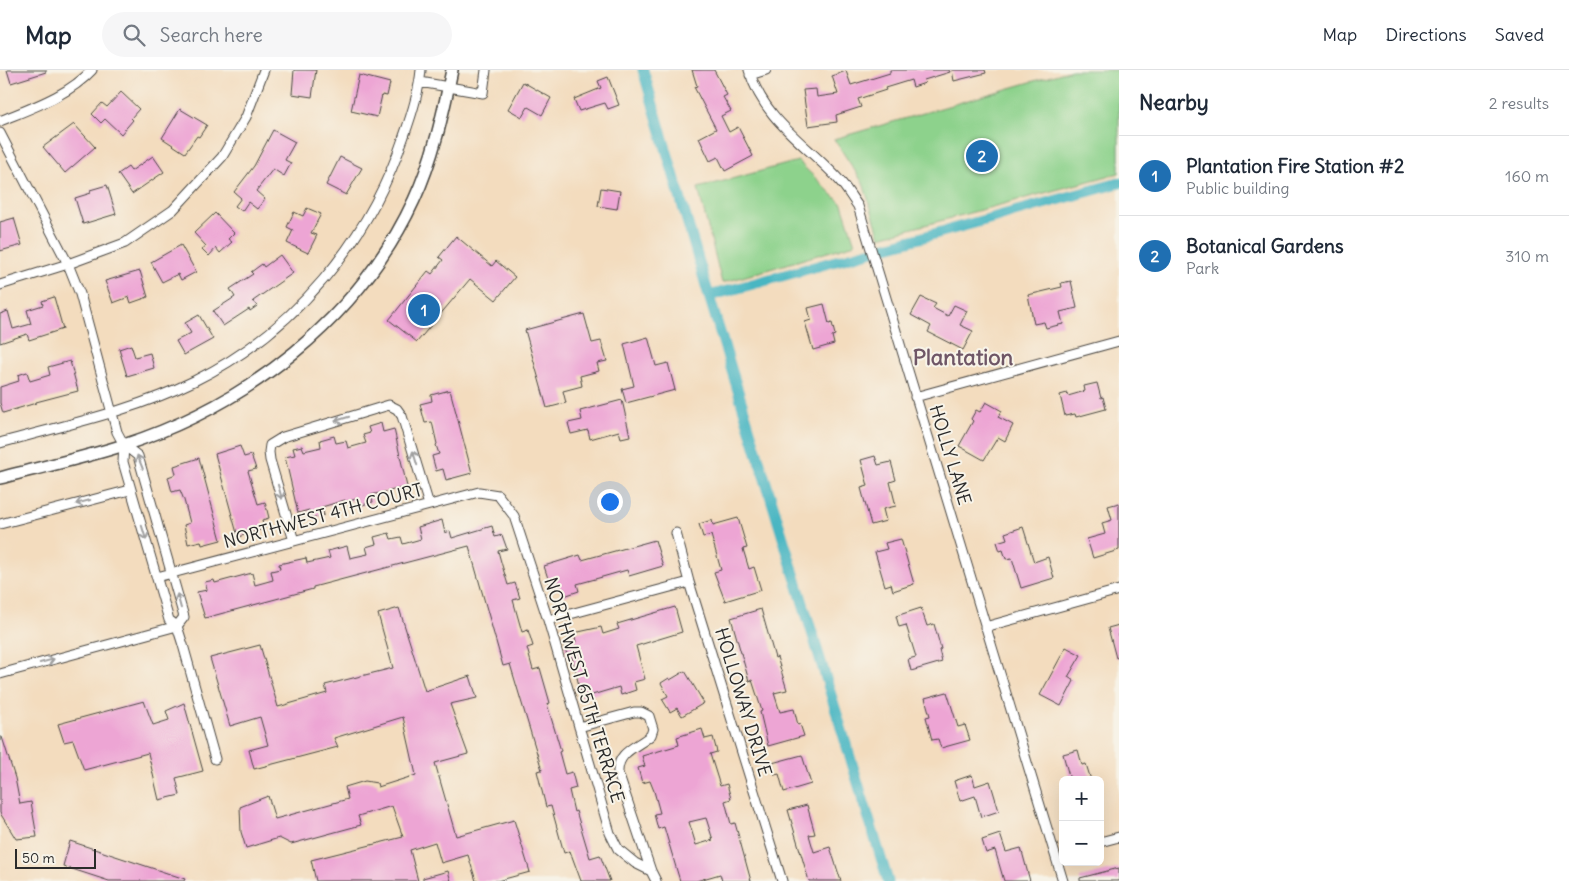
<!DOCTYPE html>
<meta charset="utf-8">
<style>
:root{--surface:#fff;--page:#f6f6f7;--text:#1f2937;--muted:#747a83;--line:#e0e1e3;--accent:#1f6fb2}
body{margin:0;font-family:Delius,sans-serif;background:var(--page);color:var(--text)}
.controls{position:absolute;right:15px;bottom:15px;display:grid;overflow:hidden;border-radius:8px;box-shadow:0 5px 20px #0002}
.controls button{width:45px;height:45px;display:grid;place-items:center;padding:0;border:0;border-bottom:1px solid var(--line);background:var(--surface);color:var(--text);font:25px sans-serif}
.scale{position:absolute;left:15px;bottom:12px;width:81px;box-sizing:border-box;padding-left:5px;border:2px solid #2b2b2b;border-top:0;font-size:14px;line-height:18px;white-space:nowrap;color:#2b2b2b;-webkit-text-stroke:4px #f7f3e8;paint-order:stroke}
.you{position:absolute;left:609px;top:431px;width:18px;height:18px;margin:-12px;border:4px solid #fff;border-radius:50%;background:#1a73e8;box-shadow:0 0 0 8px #1a73e833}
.badge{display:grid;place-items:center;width:32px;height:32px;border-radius:50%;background:var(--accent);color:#fff;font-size:16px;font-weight:700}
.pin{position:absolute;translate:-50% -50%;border:2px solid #fff;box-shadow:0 1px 5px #0006}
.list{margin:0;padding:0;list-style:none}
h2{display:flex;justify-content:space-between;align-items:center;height:65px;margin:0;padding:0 20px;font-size:21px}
h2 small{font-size:16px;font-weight:400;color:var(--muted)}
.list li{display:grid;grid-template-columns:32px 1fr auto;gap:15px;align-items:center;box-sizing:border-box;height:80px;padding:0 20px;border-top:1px solid var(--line)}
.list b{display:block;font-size:19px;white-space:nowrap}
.list p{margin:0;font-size:16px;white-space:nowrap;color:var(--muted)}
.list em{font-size:16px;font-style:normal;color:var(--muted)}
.icon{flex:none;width:28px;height:28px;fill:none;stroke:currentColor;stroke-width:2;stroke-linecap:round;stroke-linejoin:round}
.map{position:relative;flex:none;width:1119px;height:811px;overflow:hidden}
header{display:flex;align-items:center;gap:30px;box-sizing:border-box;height:70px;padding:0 25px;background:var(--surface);border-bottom:1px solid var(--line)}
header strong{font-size:24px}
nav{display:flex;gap:28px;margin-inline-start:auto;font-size:18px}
.search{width:350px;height:45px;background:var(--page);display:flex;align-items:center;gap:12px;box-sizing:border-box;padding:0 18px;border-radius:28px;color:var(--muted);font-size:19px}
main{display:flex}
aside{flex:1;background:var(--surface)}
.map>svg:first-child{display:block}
</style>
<header>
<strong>Map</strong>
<div class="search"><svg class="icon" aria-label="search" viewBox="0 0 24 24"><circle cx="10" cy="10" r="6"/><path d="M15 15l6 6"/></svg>Search here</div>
<nav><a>Map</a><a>Directions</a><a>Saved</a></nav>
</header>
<main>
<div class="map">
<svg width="1119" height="811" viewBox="0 0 1119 811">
<rect width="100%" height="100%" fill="#f7f3e8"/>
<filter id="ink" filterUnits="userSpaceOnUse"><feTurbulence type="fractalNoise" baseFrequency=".02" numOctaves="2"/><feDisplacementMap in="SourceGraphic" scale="10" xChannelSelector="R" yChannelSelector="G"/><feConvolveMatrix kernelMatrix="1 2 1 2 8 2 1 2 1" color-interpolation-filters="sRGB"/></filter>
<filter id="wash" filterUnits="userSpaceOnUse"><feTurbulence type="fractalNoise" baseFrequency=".0096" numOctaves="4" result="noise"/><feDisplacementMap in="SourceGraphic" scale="20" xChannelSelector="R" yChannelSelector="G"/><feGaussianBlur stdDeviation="1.12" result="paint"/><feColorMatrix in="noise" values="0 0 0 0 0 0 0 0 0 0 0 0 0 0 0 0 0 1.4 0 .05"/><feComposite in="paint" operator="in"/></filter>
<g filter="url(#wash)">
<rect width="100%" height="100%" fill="#f3dcbe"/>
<path fill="#8dd28c" stroke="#5c7e5c" d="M 1072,0 L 1119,0 L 1119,103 L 880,167 L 863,113 L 834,69 Z
M 798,91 L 842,134 L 855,174 L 722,213 L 698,118 Z"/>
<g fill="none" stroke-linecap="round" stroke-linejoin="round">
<path stroke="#48b6c2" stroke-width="11" d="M 643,0 L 709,226 L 888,811
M 709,226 L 1119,113"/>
</g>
<g id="blocks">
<path fill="#eda5d4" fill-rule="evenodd" d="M 7,0 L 46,0 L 46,2 L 11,13 Z
M 294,0 L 316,0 L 312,27 L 292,24 Z
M 692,0 L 714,0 L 727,25 L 723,27 L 731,41 L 721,46 L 729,62 L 738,57 L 753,86 L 725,101 L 718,87 L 710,91 L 699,68 L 716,59 L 694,17 L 697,16 Z
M 890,0 L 949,0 L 950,2 L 924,10 L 925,13 L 913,17 L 911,10 L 885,18 L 886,20 L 858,29 L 861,37 L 836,45 L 837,52 L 808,56 L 803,20 L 816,19 L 817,27 L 838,24 L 832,6 L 846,1 L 851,15 L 890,3 Z
M 952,0 L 985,0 L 986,3 L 954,11 Z
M 359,5 L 390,13 L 387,26 L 382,25 L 377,47 L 351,41 Z
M 608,7 L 619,35 L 608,39 L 605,33 L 579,41 L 574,29 L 601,18 L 598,11 Z
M 523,12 L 551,28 L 542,45 L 528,37 L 522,47 L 508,39 Z
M 121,22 L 139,39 L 131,48 L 133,50 L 121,64 L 105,49 L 101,53 L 92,44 L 102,33 L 107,37 Z
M 180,39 L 207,55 L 199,67 L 197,66 L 185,83 L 162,68 Z
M 74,54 L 95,77 L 65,103 L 43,77 Z
M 273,60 L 295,72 L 285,90 L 291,93 L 284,106 L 273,99 L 256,121 L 265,129 L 257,139 L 248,132 L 242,141 L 235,136 L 241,128 L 234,122 L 254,96 Z
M 153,86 L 164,102 L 132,124 L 118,104 L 128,97 L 131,101 Z
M 340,87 L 362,98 L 346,125 L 326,115 Z
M 107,115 L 116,144 L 83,154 L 75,128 L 91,123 L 90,120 Z
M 601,118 L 620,121 L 617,139 L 598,136 Z
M 307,138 L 321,144 L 311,163 L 317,165 L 308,183 L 287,173 L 293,160 L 287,157 L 294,142 L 303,146 Z
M 215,143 L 234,163 L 228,169 L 232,172 L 220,183 L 216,178 L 209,186 L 202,179 L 206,176 L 194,163 Z
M 14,148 L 22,175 L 0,181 L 0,152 Z
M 456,166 L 492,196 L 496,191 L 515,207 L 496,230 L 470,209 L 417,272 L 389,250 L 428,201 L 432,204 L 443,190 L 439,187 Z
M 181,175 L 196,202 L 181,210 L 178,204 L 162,212 L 151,192 Z
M 280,185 L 293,203 L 253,231 L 257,236 L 250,241 L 249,239 L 223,256 L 213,241 L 235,227 L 230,219 L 253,204 L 251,202 L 262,194 L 264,197 Z
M 140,201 L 148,227 L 131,233 L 129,227 L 113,233 L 105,211 Z
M 1071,211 L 1077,238 L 1060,242 L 1063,254 L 1046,258 L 1044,252 L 1034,254 L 1028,225 L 1062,217 L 1061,213 Z
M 54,227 L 63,259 L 29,270 L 27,264 L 0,273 L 0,244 L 8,241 L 13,259 L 31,254 L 27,240 L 43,235 L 42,231 Z
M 921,227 L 936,234 L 933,238 L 948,246 L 954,235 L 967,241 L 960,255 L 973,261 L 963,280 L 928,262 L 931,256 L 911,245 Z
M 824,234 L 829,254 L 832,253 L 835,265 L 832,266 L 834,274 L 813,280 L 805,252 L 811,250 L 808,238 Z
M 584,244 L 592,273 L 601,271 L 607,291 L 597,293 L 599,301 L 580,306 L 582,316 L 563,321 L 566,333 L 547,338 L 525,260 Z
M 199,245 L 213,269 L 184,285 L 176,271 L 191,263 L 185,253 Z
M 648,267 L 656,296 L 668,293 L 675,320 L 626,333 L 622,319 L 634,316 L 624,274 Z
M 131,275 L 135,287 L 150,283 L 154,298 L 127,306 L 119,279 Z
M 70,291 L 78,321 L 36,332 L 36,333 L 3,343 L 0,333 L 0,317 L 19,311 L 18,305 L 27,302 L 30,311 L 50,305 L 48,297 Z
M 1097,313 L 1101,328 L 1103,327 L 1106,339 L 1076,347 L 1075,344 L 1065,346 L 1060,325 L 1067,323 L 1068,326 L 1085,321 L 1084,316 Z
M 450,320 L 472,403 L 446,410 L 443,399 L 436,401 L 432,386 L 439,384 L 436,375 L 437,374 L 432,352 L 425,353 L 420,334 L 432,331 L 431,325 Z
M 622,330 L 630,366 L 621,368 L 619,361 L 590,369 L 588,360 L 571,364 L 568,353 L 582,350 L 580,341 Z
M 986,332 L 1002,341 L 998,347 L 1013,355 L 1005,371 L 998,367 L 984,390 L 959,376 L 973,351 L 971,349 L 976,340 L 980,342 Z
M 381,353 L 383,362 L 394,359 L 407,417 L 371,425 L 373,432 L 358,436 L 356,429 L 346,432 L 345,430 L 322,437 L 324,445 L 311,448 L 309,440 L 298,443 L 285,387 L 295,385 L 293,378 L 302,376 L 304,381 L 321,377 L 320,370 L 334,366 L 336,373 L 346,371 L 348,378 L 366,373 L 363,365 L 370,363 L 368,357 Z
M 240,376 L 244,387 L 251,385 L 256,399 L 248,401 L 258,434 L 265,432 L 269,448 L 262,450 L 264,459 L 238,467 L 215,384 Z
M 875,386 L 878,395 L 891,392 L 896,410 L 890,412 L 896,436 L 883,439 L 886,451 L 871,455 L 861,418 L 868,416 L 861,390 Z
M 199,388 L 221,470 L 202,475 L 201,471 L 188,474 L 184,455 L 190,453 L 184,430 L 180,420 L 172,422 L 168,407 L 176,404 L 174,396 Z
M 1119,433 L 1119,480 L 1093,488 L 1087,469 L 1105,464 L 1102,453 L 1112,450 L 1108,436 Z
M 738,448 L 747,478 L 743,479 L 749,499 L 754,497 L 761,520 L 725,531 L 714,502 L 721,500 L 711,465 L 703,467 L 699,454 L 712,450 L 713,455 Z
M 442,450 L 445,463 L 450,461 L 452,468 L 492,456 L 495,467 L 502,465 L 507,479 L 498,481 L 501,492 L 508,515 L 515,513 L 520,528 L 513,530 L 522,562 L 528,560 L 533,576 L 527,578 L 533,600 L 540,598 L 550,633 L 547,634 L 561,681 L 559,682 L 565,704 L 572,702 L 576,718 L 569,720 L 574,742 L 576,741 L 590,788 L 600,785 L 610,811 L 581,811 L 570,781 L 564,783 L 551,736 L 546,737 L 537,701 L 542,700 L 510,594 L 503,596 L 469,476 L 313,517 L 313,519 L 205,548 L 197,522 L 207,520 L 205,512 L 214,510 L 215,513 L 252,503 L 255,515 L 273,510 L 271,501 L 280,499 L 279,494 L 306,488 L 307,493 L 330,488 L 328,481 L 347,476 L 350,488 L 368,484 L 366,477 L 376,474 L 374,467 L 389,463 L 391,469 L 401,467 L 403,474 L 421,469 L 418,457 Z
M 1023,457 L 1034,492 L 1048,487 L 1054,508 L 1021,518 L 1012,488 L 1006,489 L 1003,480 L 1000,481 L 997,472 L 1007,469 L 1005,463 Z
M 901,469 L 914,514 L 893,521 L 891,514 L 885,516 L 875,482 L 887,479 L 885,473 Z
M 655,470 L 663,496 L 629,506 L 627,500 L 588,511 L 577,514 L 579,521 L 564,526 L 562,518 L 552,521 L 544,496 L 580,485 L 582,490 Z
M 675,537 L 682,562 L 636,576 L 645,609 L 634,612 L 636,620 L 621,625 L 619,617 L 582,628 L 572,587 L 568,588 L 564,575 L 576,572 L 574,563 L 601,557 L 603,564 L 619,559 L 617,554 Z
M 399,538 L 425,621 L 470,606 L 477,628 L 450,634 L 468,684 L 435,693 L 456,766 L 514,750 L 530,802 L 497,811 L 476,811 L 468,785 L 441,793 L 435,772 L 410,780 L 418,811 L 316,811 L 311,790 L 403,767 L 392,736 L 358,746 L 361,755 L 291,774 L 279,768 L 246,778 L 241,762 L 240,737 L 268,726 L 275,749 L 348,729 L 345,717 L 365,711 L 377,713 L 378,717 L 416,705 L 403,647 L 334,668 L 338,677 L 254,699 L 249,680 L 268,675 L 260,647 L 230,656 L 210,588 L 260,575 L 278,637 L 327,623 L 325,615 L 393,598 L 378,544 Z
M 921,538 L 927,556 L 934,554 L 941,579 L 939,580 L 942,592 L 911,601 L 908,589 L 916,587 L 906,555 L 899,557 L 896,546 Z
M 761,539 L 775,588 L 777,587 L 787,620 L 774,623 L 780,642 L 794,639 L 798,655 L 800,654 L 804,666 L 768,676 L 760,642 L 762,641 L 752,610 L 749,611 L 731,548 Z
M 1119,555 L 1119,587 L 1116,588 L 1108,558 Z
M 1066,577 L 1081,585 L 1068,607 L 1074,611 L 1061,636 L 1040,625 Z
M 685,601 L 704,633 L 682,646 L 677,638 L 670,642 L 662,629 L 668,626 L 661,613 L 669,608 L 670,610 Z
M 947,622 L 958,657 L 965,655 L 970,670 L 941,678 L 938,669 L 932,670 L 926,647 L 930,646 L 925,628 Z
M 144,631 L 153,655 L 169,650 L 166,641 L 184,633 L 203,701 L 176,708 L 180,725 L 159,730 L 148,683 L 84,700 L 73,670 L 64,672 L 58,654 Z
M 702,659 L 705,669 L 713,667 L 717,682 L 710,684 L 720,716 L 727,714 L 731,729 L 725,731 L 731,754 L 735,753 L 751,811 L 722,811 L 720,804 L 696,811 L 680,811 L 664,757 L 658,759 L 654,744 L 660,743 L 654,721 L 650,711 L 642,713 L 638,698 L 645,696 L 642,686 L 679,675 L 677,667 ZM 706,748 L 713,770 L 696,775 L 689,752 Z
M 0,667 L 2,667 L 15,708 L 20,734 L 31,732 L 37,767 L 16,769 L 0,743 Z
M 1078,680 L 1082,695 L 1086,694 L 1091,710 L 1070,710 L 1063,684 Z
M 802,685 L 811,714 L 784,722 L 779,704 L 775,705 L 772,693 Z
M 972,705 L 975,716 L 990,711 L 999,741 L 981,747 L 975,726 L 960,731 L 954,711 Z
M 807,735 L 815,764 L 809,765 L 814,782 L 830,777 L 841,811 L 809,811 L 788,740 Z
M 1000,764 L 1006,782 L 1021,778 L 1030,811 L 1004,811 L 995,780 L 986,783 L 982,770 Z
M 70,771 L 185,809 L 184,811 L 109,811 L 63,796 Z
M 1119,798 L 1119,811 L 1080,811 L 1080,808 Z
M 448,801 L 451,811 L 423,811 L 423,808 Z"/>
</g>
</g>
<g filter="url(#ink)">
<use href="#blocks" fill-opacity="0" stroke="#494641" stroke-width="1"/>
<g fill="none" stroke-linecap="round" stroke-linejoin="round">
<defs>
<path id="minor" d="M 749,0 C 764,51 807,74 840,111 C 847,119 852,128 858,136 L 1063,811
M 750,5 L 766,0
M 420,12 L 483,23 L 486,0
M 0,51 C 31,38 68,26 92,0
M 0,63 L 68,194 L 80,224 L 117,362 L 124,375 L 138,386 L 184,547 L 177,556
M 0,215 L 68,194 L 125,173 L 173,140 L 222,87 L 246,47 L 264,0
M 915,327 L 1119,271
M 0,373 C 65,355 133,341 194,311 C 294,262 369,171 404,66 C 412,44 419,22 421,0
M 124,375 L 123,392 L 169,550 L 177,556 L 183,575 L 215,689
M 0,454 L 130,420
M 676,463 L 689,512 L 782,811
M 294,471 L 270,390 L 269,382 L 270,375 L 283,367 L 389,335 L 397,339 L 402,346 L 429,435
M 157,507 L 479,422 L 498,425 L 514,446 L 548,550 L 610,763 L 618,779 L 635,793 L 651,801 L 656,811
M 548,550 L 689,512
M 985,557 L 1119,520
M 0,604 L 177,556
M 579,657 L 634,642 L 641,642 L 649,646 L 653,659 L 651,665 C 638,677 617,681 618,703 L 651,801
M 1100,772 L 1119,767"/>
<path id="tertiary" d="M 0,408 C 41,397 84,388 124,375 C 247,335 359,249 414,130 C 433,89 443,44 452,0"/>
</defs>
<use href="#minor" stroke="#494641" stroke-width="11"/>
<use href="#tertiary" stroke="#494641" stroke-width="14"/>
<use href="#minor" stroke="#fff" stroke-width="9"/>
<use href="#tertiary" stroke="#fff" stroke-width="11"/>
</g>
<defs><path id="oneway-shaft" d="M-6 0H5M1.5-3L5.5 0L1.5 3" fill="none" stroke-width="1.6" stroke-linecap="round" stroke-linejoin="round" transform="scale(1.25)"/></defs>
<g stroke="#a0a0a0">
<use href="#oneway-shaft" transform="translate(342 349) rotate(163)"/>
<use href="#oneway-shaft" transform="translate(415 388) rotate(-107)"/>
<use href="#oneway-shaft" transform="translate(140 392) rotate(-112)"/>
<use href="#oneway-shaft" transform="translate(280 422) rotate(74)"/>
<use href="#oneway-shaft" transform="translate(83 432) rotate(165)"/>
<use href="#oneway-shaft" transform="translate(144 463) rotate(73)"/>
<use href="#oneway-shaft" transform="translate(179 531) rotate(-105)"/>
<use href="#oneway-shaft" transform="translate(47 591) rotate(-15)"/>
</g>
</g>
<g text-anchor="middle" stroke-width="4" stroke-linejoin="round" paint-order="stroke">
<g font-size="18" fill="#2b2b2b" stroke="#f7f3e8">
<text transform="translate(950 385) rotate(73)" y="6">HOLLY LANE</text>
<text transform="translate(323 446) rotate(-15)" y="6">NORTHWEST 4TH COURT</text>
<text transform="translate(584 620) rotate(73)" y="6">NORTHWEST 65TH TERRACE</text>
<text transform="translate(743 632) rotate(73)" y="6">HOLLOWAY DRIVE</text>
</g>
<g font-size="22" font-weight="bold" fill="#6f5666" stroke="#f7f3e8">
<text x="963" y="295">Plantation</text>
</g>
</g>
</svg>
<div class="controls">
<button>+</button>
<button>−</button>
</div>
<div class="scale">50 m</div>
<div class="you"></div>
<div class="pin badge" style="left:424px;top:240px">1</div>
<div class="pin badge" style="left:982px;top:86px">2</div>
</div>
<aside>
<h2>Nearby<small>2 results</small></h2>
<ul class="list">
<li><span class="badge">1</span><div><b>Plantation Fire Station #2</b><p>Public building</p></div><em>160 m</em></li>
<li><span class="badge">2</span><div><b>Botanical Gardens</b><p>Park</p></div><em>310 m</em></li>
</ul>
</aside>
</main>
